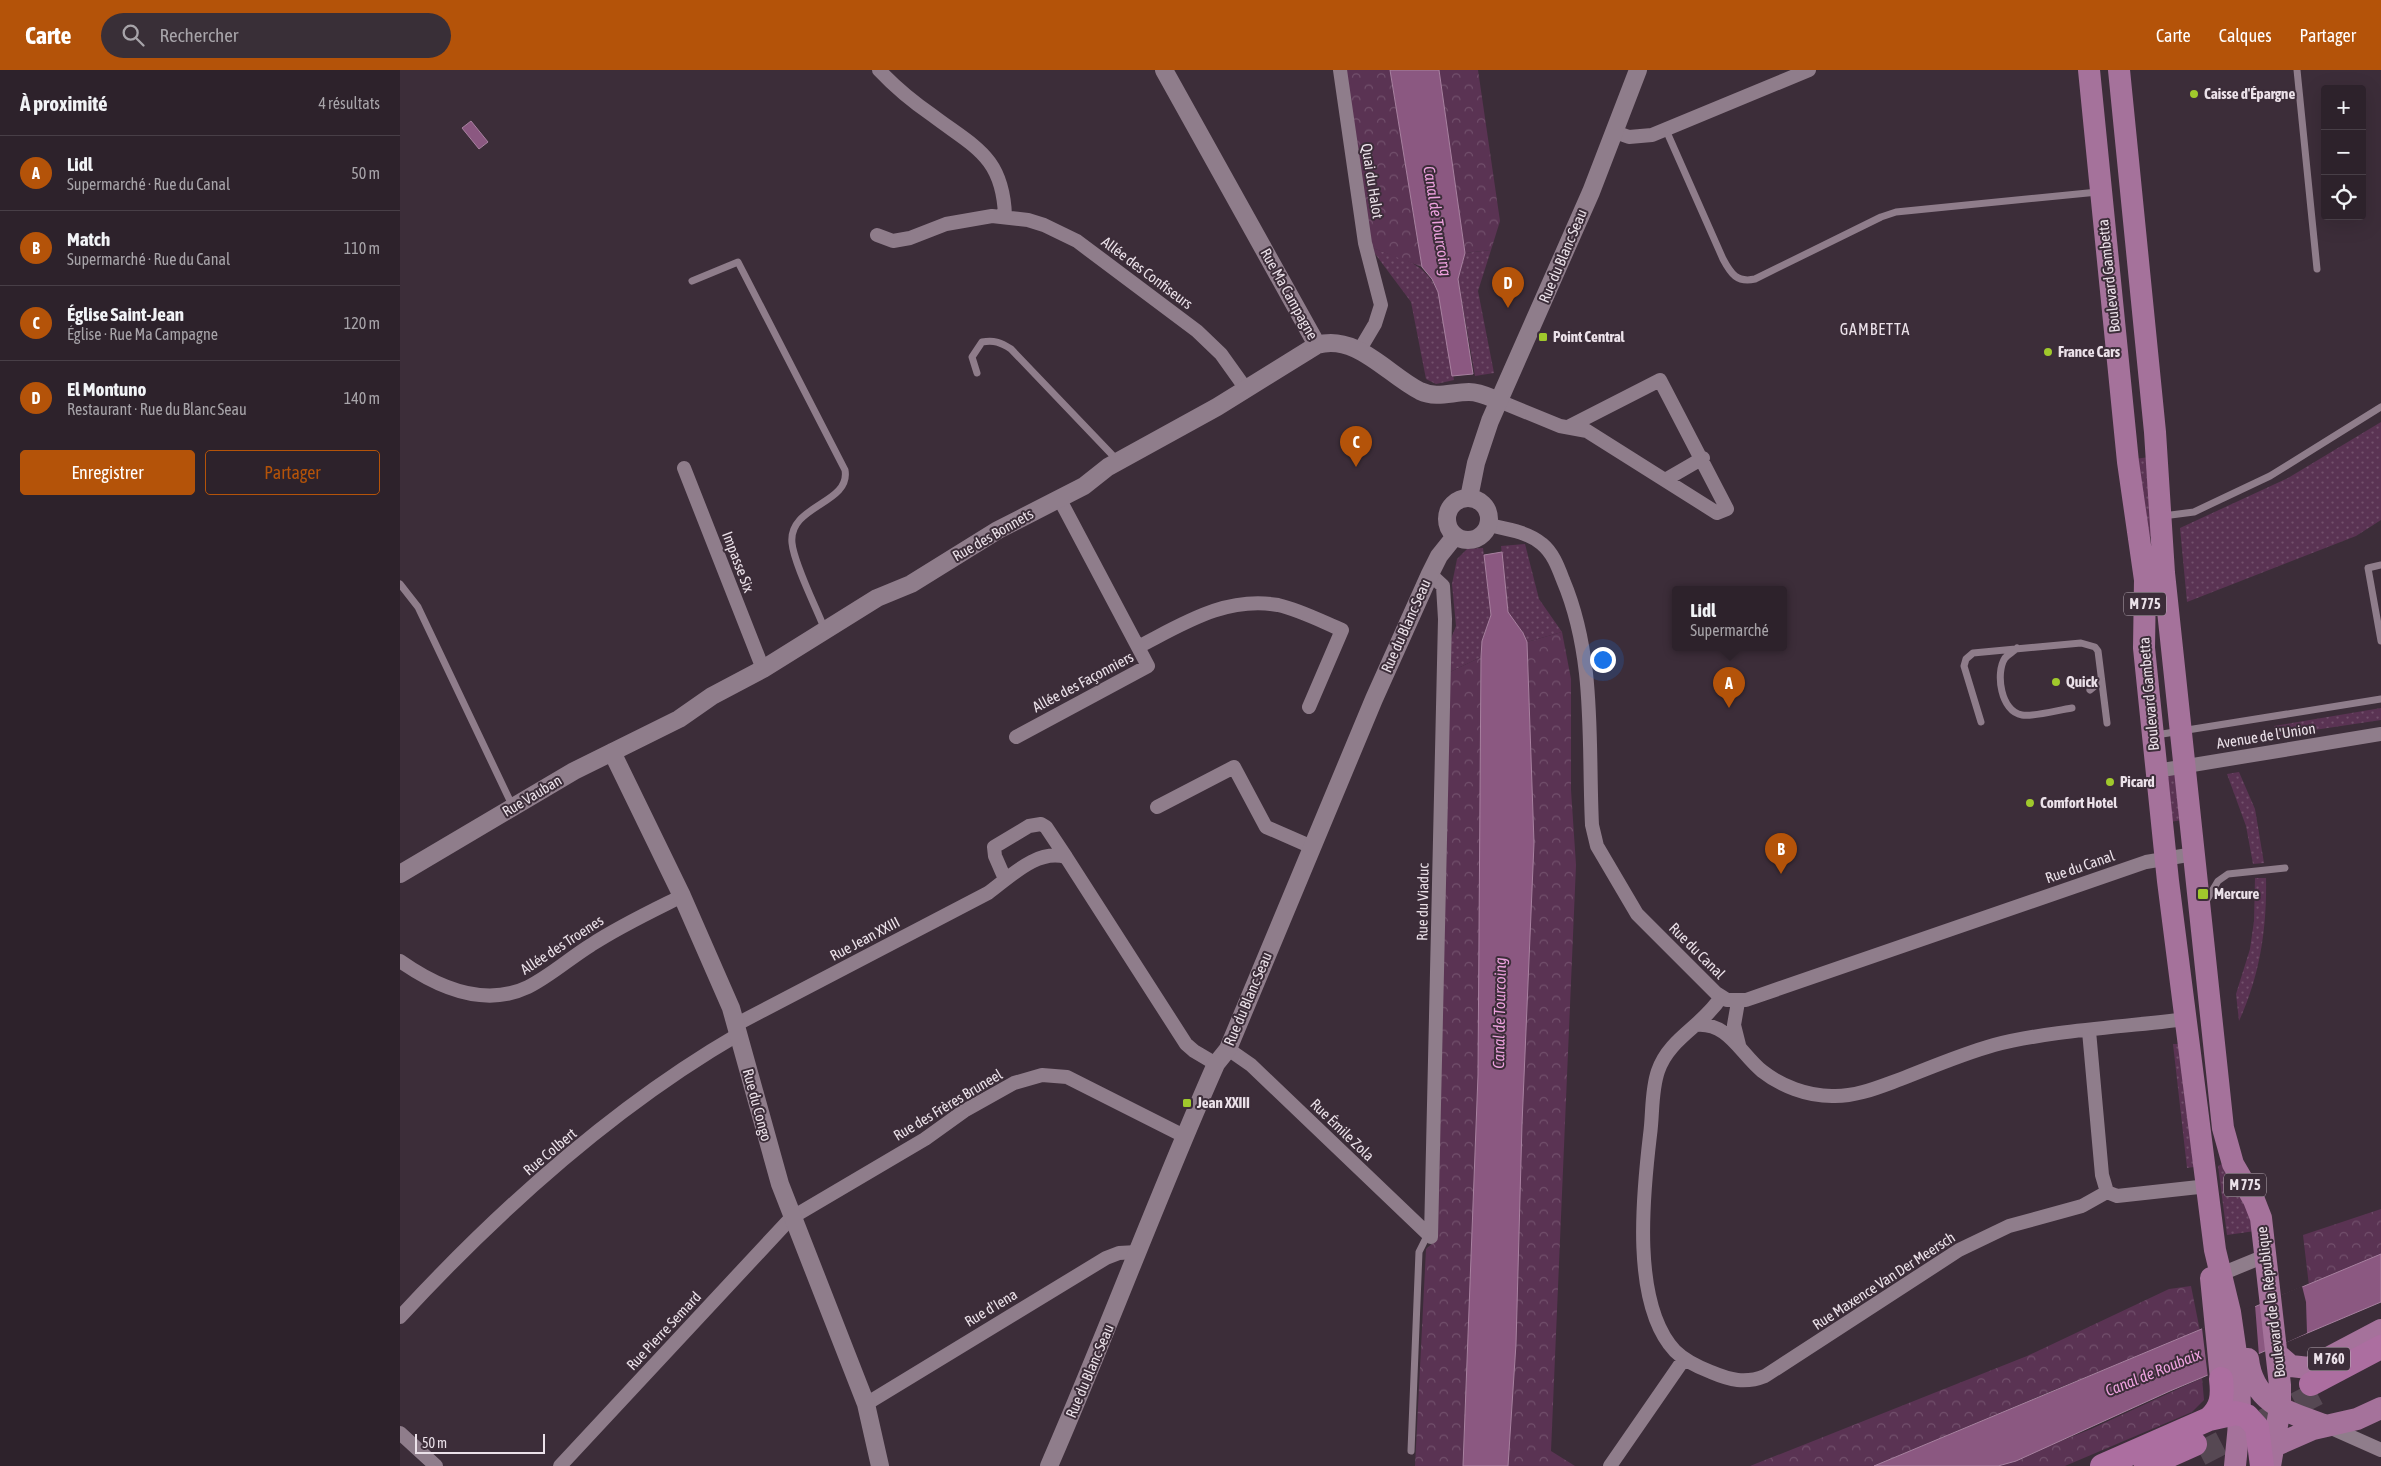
<!DOCTYPE html>
<html lang="fr">
<meta charset="utf-8">
<style>
:root{--surface:#2d222b;--page:#392f37;--text:#f1f3f6;--muted:#a7a4a9;--line:#483f47;--accent:#b45309}
body{margin:0;font-family:"Asap Condensed",sans-serif;background:var(--page);color:var(--text)}
.controls{position:absolute;right:15px;top:15px;display:grid;overflow:hidden;border-radius:5px;box-shadow:0 5px 20px #0002}
.controls button{width:45px;height:45px;display:grid;place-items:center;padding:0;border:0;border-bottom:1px solid var(--line);background:var(--surface);color:var(--text);font:25px sans-serif}
.scale{position:absolute;left:15px;bottom:12px;width:130px;box-sizing:border-box;padding-left:5px;border:2px solid #ebe1e9;border-top:0;font-size:14px;line-height:18px;white-space:nowrap;color:#ebe1e9;-webkit-text-stroke:4px #3c2d39;paint-order:stroke}
.you{position:absolute;left:1202px;top:589px;width:18px;height:18px;margin:-12px;border:4px solid #fff;border-radius:50%;background:#1a73e8;box-shadow:0 0 0 8px #1a73e833}
.badge{display:grid;place-items:center;width:32px;height:32px;border-radius:50%;background:var(--accent);color:#fff;font-size:16px;font-weight:700}
.pin{position:absolute;translate:-50% -41px;filter:drop-shadow(0 1px 2px #0008)}
.pin::after{content:'';position:absolute;top:26px;width:18px;height:15px;background:inherit;clip-path:polygon(0 0,100% 0,50% 100%)}
.popup{position:absolute;left:1272px;top:516px;width:115px;height:65px;box-sizing:border-box;display:grid;place-content:center;border-radius:5px;background:var(--surface);filter:drop-shadow(0 1px 4px #0005);font-size:16px;white-space:nowrap;color:var(--muted)}
.popup b{font-size:19px;color:var(--text)}
.popup::after{content:'';position:absolute;left:50%;top:100%;margin-left:-10px;border:10px solid transparent;border-top-color:var(--surface)}
.list{margin:0;padding:0;list-style:none}
h2{display:flex;justify-content:space-between;align-items:center;height:65px;margin:0;padding:0 20px;font-size:21px}
h2 small{font-size:16px;font-weight:400;color:var(--muted)}
.list li{display:grid;grid-template-columns:32px 1fr auto;gap:15px;align-items:center;box-sizing:border-box;height:75px;padding:0 20px;border-top:1px solid var(--line)}
.list b{display:block;font-size:19px;white-space:nowrap}
.list p{margin:0;font-size:16px;white-space:nowrap;color:var(--muted)}
.list em{font-size:16px;font-style:normal;color:var(--muted)}
.actions{display:flex;gap:10px;padding:15px 20px}
.actions a{flex:1;padding:11px 0;border:1px solid var(--accent);border-radius:5px;text-align:center;font-size:18px;color:var(--accent)}
.actions .main{background:var(--accent);color:#fff}
.icon{flex:none;width:28px;height:28px;fill:none;stroke:currentColor;stroke-width:2;stroke-linecap:round;stroke-linejoin:round}
.map{position:relative;flex:none;width:1981px;height:1396px;overflow:hidden}
header{display:flex;align-items:center;gap:30px;box-sizing:border-box;height:70px;padding:0 25px;background:var(--accent);color:#fff}
header strong{font-size:24px}
nav{display:flex;gap:28px;margin-inline-start:auto;font-size:18px}
.search{width:350px;height:45px;background:var(--page);display:flex;align-items:center;gap:12px;box-sizing:border-box;padding:0 18px;border-radius:28px;color:var(--muted);font-size:19px}
main{display:flex}
aside{flex:1;background:var(--surface)}
.map>svg:first-child{display:block}
</style>
<header>
<strong>Carte</strong>
<div class="search"><svg class="icon" aria-label="search" viewBox="0 0 24 24"><circle cx="10" cy="10" r="6"/><path d="M15 15l6 6"/></svg>Rechercher</div>
<nav><a>Carte</a><a>Calques</a><a>Partager</a></nav>
</header>
<main>
<aside>
<h2>À proximité<small>4 résultats</small></h2>
<ul class="list">
<li><span class="badge">A</span><div><b>Lidl</b><p>Supermarché · Rue du Canal</p></div><em>50 m</em></li>
<li><span class="badge">B</span><div><b>Match</b><p>Supermarché · Rue du Canal</p></div><em>110 m</em></li>
<li><span class="badge">C</span><div><b>Église Saint-Jean</b><p>Église · Rue Ma Campagne</p></div><em>120 m</em></li>
<li><span class="badge">D</span><div><b>El Montuno</b><p>Restaurant · Rue du Blanc Seau</p></div><em>140 m</em></li>
</ul>
<div class="actions"><a class="main">Enregistrer</a><a>Partager</a></div>
</aside>
<div class="map">
<svg width="1981" height="1396" viewBox="0 0 1981 1396">
<defs>
<pattern id="grass-dots" width="8" height="8" patternUnits="userSpaceOnUse" patternTransform="scale(1.25)"><rect width="8" height="8" fill="#5a3353"/><path d="M2 2h.1M6 6h.1" fill="none" stroke="#72506c" stroke-width="1.8" stroke-linecap="round"/></pattern>
<pattern id="forest-crowns" width="20" height="18" patternUnits="userSpaceOnUse" patternTransform="scale(1.25)"><rect width="20" height="18" fill="#5a3353"/><path d="M2 6a3 3 0 1 1 6 0M12 15a3 3 0 1 1 6 0" fill="none" stroke="#72506c"/></pattern>
</defs>
<rect width="100%" height="100%" fill="#3c2d39"/>
<path fill="url(#grass-dots)" d="M 970,177 C 1000,189 1024,190 1038,222 L 1054,310 L 1036,314 L 1026,309 L 1011,232 Z
M 1091,180 L 1078,221 L 1094,303 L 1075,306 L 1058,209 L 1065,183 Z
M 1981,352 L 1981,450 L 1956,466 L 1787,532 L 1780,458 L 1888,408 Z
M 1749,387 L 1753,466 L 1747,467 L 1735,389 Z
M 1125,474 L 1139,529 L 1162,562 L 1127,572 L 1123,563 L 1108,542 L 1101,476 Z
M 1083,478 L 1091,545 L 1082,571 L 1081,587 L 1048,603 L 1048,576 L 1056,556 L 1052,514 L 1057,489 L 1067,479 Z
M 1981,638 L 1981,650 L 1875,666 L 1874,656 Z
M 1839,702 L 1855,739 L 1864,793 L 1853,794 L 1846,756 L 1827,704 Z
M 1775,704 L 1782,750 L 1770,752 L 1767,705 Z
M 1855,808 L 1866,808 C 1867,858 1860,905 1839,951 L 1836,924 L 1850,879 L 1854,851 Z
M 1773,974 L 1779,974 L 1794,1097 L 1787,1098 Z
M 1824,1093 L 1851,1145 L 1855,1161 L 1827,1165 L 1818,1096 Z"/>
<path fill="url(#forest-crowns)" d="M 945,0 L 990,0 L 1022,197 L 970,177 Z
M 1039,0 L 1078,0 L 1100,151 L 1091,180 L 1065,183 Z
M 1162,562 L 1171,609 L 1171,720 L 1176,795 L 1151,1381 L 1175,1396 L 1108,1396 L 1116,1274 L 1121,1054 L 1134,773 L 1127,572 Z
M 1081,587 L 1078,1005 L 1063,1396 L 1015,1396 L 1026,1179 L 1035,1171 L 1048,603 Z
M 1981,1139 L 1981,1184 L 1909,1216 L 1903,1165 Z
M 1791,1216 L 1800,1261 L 1661,1317 L 1474,1396 L 1350,1396 L 1627,1286 L 1769,1219 Z
M 1802,1308 L 1804,1330 L 1792,1342 L 1665,1396 L 1598,1396 L 1691,1359 Z"/>
<path fill="#8b5881" stroke="#a881a0" d="M 990,0 L 1039,0 L 1065,183 L 1058,209 L 1073,304 L 1052,306 L 1038,222 L 1032,209 L 1022,197 Z
M 71,51 L 88,72 L 79,79 L 62,58 Z
M 1102,482 L 1108,542 L 1123,563 L 1127,572 L 1134,773 L 1122,1054 L 1116,1274 L 1108,1396 L 1063,1396 L 1078,1005 L 1081,587 L 1082,571 L 1091,545 L 1084,485 Z
M 1981,1184 L 1981,1232 L 1770,1321 L 1616,1391 L 1598,1396 L 1474,1396 Z"/>
<path fill="#3c2d39" d="M 1902,1216 L 1906,1232 L 1907,1263 L 1866,1282 L 1862,1233 Z
M 1855,1235 L 1859,1286 L 1808,1308 L 1802,1258 Z"/>
<g fill="none" stroke-linecap="round" stroke-linejoin="round">
<path stroke="#564853" stroke-width="24" stroke-dasharray="24 12" stroke-linecap="butt" d="M 1800,1384 L 1918,1323"/>
<path stroke="#8f7d8b" stroke-width="7" d="M 1897,0 L 1917,199
M 1266,60 L 1323,189 C 1331,204 1337,213 1355,209 L 1481,147 L 1496,142 L 1698,122
M 292,211 L 338,192 L 445,400 C 451,434 388,435 392,473 C 394,494 417,539 425,560
M 577,303 L 572,287 L 582,272 C 594,270 600,272 611,279 L 718,391
M 1763,446 L 1794,442 L 1870,406 L 1981,337
M 1981,495 L 1968,498 L 1981,571
M 0,514 L 18,537 L 113,737
M 1617,578 C 1614,581 1608,585 1605,588 C 1595,603 1601,642 1622,645 C 1634,647 1658,640 1672,638
M 1690,620 L 1701,611
M 1581,652 L 1564,596 L 1566,589 L 1573,583 L 1681,573 L 1695,577 L 1698,581 L 1707,653
M 1756,665 L 1981,629
M 1805,833 L 1818,811 L 1828,804 L 1885,798
M 1011,1381 L 1019,1182 L 1028,1164"/>
<path stroke="#8f7d8b" stroke-width="14" d="M 479,0 C 495,17 513,32 532,45 C 574,77 603,86 605,146
M 940,0 L 965,173 L 981,235 L 975,254 L 959,281
M 1215,62 L 1229,67 L 1252,65 L 1409,0
M 477,165 L 493,171 L 510,168 L 546,154 L 592,146 L 628,150 L 644,155 L 677,171 L 797,261 L 821,284 L 846,319
M 1099,331 L 1160,356 L 1187,361 L 1317,443 L 1327,439 L 1260,310 L 1168,357
M 284,398 L 363,599
M 1265,410 L 1303,388
M 1089,455 C 1107,459 1128,462 1142,474 C 1153,483 1158,497 1163,510 C 1196,588 1188,673 1192,755 L 1197,776 L 1237,844 L 1316,923 L 1327,930 L 1346,930 L 1746,792 L 1794,784
M 1030,504 L 1043,516 L 1045,549 L 1031,1167
M 738,577 C 783,554 825,526 878,535 C 900,540 921,551 942,560 L 909,637
M 616,667 L 748,596 L 659,428
M 1756,701 L 1981,664
M 757,737 L 834,697 L 866,757 L 912,777
M 605,809 L 595,786 L 594,777 L 629,756 L 641,754 L 646,757 L 666,787
M 0,891 C 37,917 84,938 128,917 C 150,906 170,888 191,875 C 220,856 252,841 282,826
M 1321,927 C 1304,955 1269,968 1258,1001 C 1251,1021 1253,1044 1250,1065 C 1243,1124 1231,1234 1275,1281 C 1285,1291 1298,1297 1311,1302 C 1330,1310 1345,1314 1365,1306 L 1559,1180 L 1609,1156 L 1682,1136 L 1707,1122
M 1338,932 L 1334,955 L 1339,975
M 337,954 L 588,823 C 609,808 637,778 666,787 L 786,974 L 794,981 L 816,994
M 1296,955 C 1328,952 1340,983 1362,1001 C 1381,1016 1407,1026 1432,1026 C 1456,1027 1479,1017 1501,1009 C 1532,997 1562,984 1594,975 C 1652,960 1725,957 1786,949
M 1689,961 L 1702,1105 L 1707,1122 L 1717,1126 L 1808,1116
M 828,979 L 851,995 L 1031,1167
M 1821,1204 L 1865,1186
M 0,1247 C 98,1141 213,1037 339,964
M 466,1334 L 706,1188 L 719,1183 L 737,1182
M 1927,1356 L 1981,1380
M 0,1363 L 36,1396
M 160,1396 L 391,1148 L 525,1069 L 564,1041 L 614,1013 L 642,1005 L 667,1007 L 784,1066
M 1210,1396 L 1284,1289"/>
<path stroke="#8f7d8b" stroke-width="18" d="M 764,0 L 917,275 C 956,263 988,305 1020,321 C 1037,329 1051,322 1069,322 C 1080,322 1089,327 1099,331
M1047 449a21 21 0 1 1 42 0a21 21 0 1 1-42 0Z
M 1069,428 L 1076,393 L 1090,351 L 1191,122 L 1238,0
M 212,682 L 282,826 L 331,938 L 380,1114 L 466,1334 L 480,1396
M 0,804 L 174,701 L 279,649 L 312,626 L 363,599 L 477,528 L 511,514 L 598,460 L 684,416 L 708,397 L 817,337 L 917,275
M 649,1396 C 707,1263 757,1127 816,994 L 828,979 L 974,629 L 1030,504 L 1039,486 L 1055,466"/>
<path stroke="#a5729b" stroke-width="22" d="M 1689,0 L 1728,392 L 1745,510 L 1744,578 L 1768,811 L 1815,1180 L 1830,1242 L 1839,1304 L 1840,1344 L 1835,1396
M 1719,0 L 1755,362 L 1764,503 L 1823,1058 L 1833,1094 L 1854,1130 L 1861,1148 L 1880,1315 L 1880,1338 L 1870,1396
M 1811,1208 L 1821,1309
M 1877,1284 L 1891,1296 L 1909,1298 L 1981,1260
M 1848,1289 C 1853,1333 1887,1342 1924,1355
M 1865,1380 L 1913,1359 L 1957,1349 L 1981,1338"/>
<path stroke="#ac6ea0" stroke-width="24" d="M 1911,1314 L 1981,1277
M 1809,1349 C 1822,1338 1823,1326 1821,1309
M 1702,1396 L 1809,1349 L 1836,1343 L 1847,1346 L 1857,1357 L 1862,1396
M 1746,1396 L 1795,1374"/>
</g>
<g fill="#a0c92c" stroke="#3c2d39" stroke-width="2">
<circle cx="1794" cy="24" r="5"/>
<rect x="1138" y="262" width="10" height="10" rx="2.5"/>
<circle cx="1648" cy="282" r="5"/>
<circle cx="1656" cy="612" r="5"/>
<circle cx="1710" cy="712" r="5"/>
<circle cx="1630" cy="733" r="5"/>
<rect x="1797" y="818" width="12" height="12" rx="2.5"/>
<rect x="782" y="1028" width="10" height="10" rx="2.5"/>
</g>
<g text-anchor="middle" stroke-width="4" stroke-linejoin="round" paint-order="stroke">
<g fill="#3c2d39" stroke="#b6abb4" stroke-width="1">
<rect x="1724" y="522.5" width="42" height="23" rx="4"/>
<rect x="1824" y="1103.5" width="42" height="23" rx="4"/>
<rect x="1908" y="1277.5" width="42" height="23" rx="4"/>
</g>
<g font-size="14" font-weight="bold" fill="#ebe1e9">
<text x="1745" y="539">M 775</text>
<text x="1845" y="1120">M 775</text>
<text x="1929" y="1294">M 760</text>
</g>
<g font-size="15" font-weight="bold" fill="#ebe1e9" stroke="#3c2d39" text-anchor="start">
<text x="1804" y="29">Caisse d'Épargne</text>
<text x="1153" y="272">Point Central</text>
<text x="1658" y="287">France Cars</text>
<text x="1666" y="617">Quick</text>
<text x="1720" y="717">Picard</text>
<text x="1640" y="738">Comfort Hotel</text>
<text x="1814" y="829">Mercure</text>
<text x="797" y="1038">Jean XXIII</text>
</g>
<g font-size="15" fill="#ebe1e9" stroke="#3c2d39">
<text transform="translate(972 111) rotate(81)" y="5">Quai du Halot</text>
<text transform="translate(1163 186) rotate(-67)" y="5">Rue du Blanc Seau</text>
<text transform="translate(747 203) rotate(37)" y="5">Allée des Confiseurs</text>
<text transform="translate(1709 206) rotate(-96)" y="5">Boulevard Gambetta</text>
<text transform="translate(889 224) rotate(61)" y="5">Rue Ma Campagne</text>
<text transform="translate(593 465) rotate(-30)" y="5">Rue des Bonnets</text>
<text transform="translate(338 492) rotate(69)" y="5">Impasse Six</text>
<text transform="translate(1006 556) rotate(-66)" y="5">Rue du Blanc Seau</text>
<text transform="translate(683 612) rotate(-28)" y="5">Allée des Façonniers</text>
<text transform="translate(1749 624) rotate(-95)" y="5">Boulevard Gambetta</text>
<text transform="translate(1866 666) rotate(-9)" y="5">Avenue de l'Union</text>
<text transform="translate(132 726) rotate(-31)" y="5">Rue Vauban</text>
<text transform="translate(1680 797) rotate(-19)" y="5">Rue du Canal</text>
<text transform="translate(1023 832) rotate(-89)" y="5">Rue du Viaduc</text>
<text transform="translate(465 869) rotate(-28)" y="5">Rue Jean XXIII</text>
<text transform="translate(162 875) rotate(-33)" y="5">Allée des Troenes</text>
<text transform="translate(1297 881) rotate(45)" y="5">Rue du Canal</text>
<text transform="translate(848 929) rotate(-67)" y="5">Rue du Blanc Seau</text>
<text transform="translate(357 1035) rotate(75)" y="5">Rue du Congo</text>
<text transform="translate(548 1035) rotate(-31)" y="5">Rue des Frères Bruneel</text>
<text transform="translate(942 1060) rotate(44)" y="5">Rue Émile Zola</text>
<text transform="translate(150 1082) rotate(-40)" y="5">Rue Colbert</text>
<text transform="translate(1484 1211) rotate(-33)" y="5">Rue Maxence Van Der Meersch</text>
<text transform="translate(1871 1232) rotate(-97)" y="5">Boulevard de la République</text>
<text transform="translate(591 1238) rotate(-31)" y="5">Rue d'Iena</text>
<text transform="translate(264 1261) rotate(-47)" y="5">Rue Pierre Semard</text>
<text transform="translate(690 1301) rotate(-67)" y="5">Rue du Blanc Seau</text>
</g>
<g font-size="16" font-style="italic" fill="#eda1de" stroke="#3c2d39">
<text transform="translate(1038 151) rotate(81)" y="6">Canal de Tourcoing</text>
<text transform="translate(1099 943) rotate(-89)" y="6">Canal de Tourcoing</text>
<text transform="translate(1753 1302) rotate(-22)" y="6">Canal de Roubaix</text>
</g>
<g font-size="16" letter-spacing="1" fill="#ebe1e9" stroke="#3c2d39">
<text x="1475" y="265">GAMBETTA</text>
</g>
</g>
</svg>
<div class="controls">
<button>+</button>
<button>−</button>
<button><svg class="icon" aria-label="locate" viewBox="0 0 24 24"><circle cx="12" cy="12" r="6"/><path d="M12 2v4M12 18v4M2 12h4M18 12h4"/></svg></button>
</div>
<div class="scale">50 m</div>
<div class="you"></div>
<div class="pin badge" style="left:1329px;top:638px">A</div>
<div class="popup"><b>Lidl</b>Supermarché</div>
<div class="pin badge" style="left:1381px;top:804px">B</div>
<div class="pin badge" style="left:956px;top:397px">C</div>
<div class="pin badge" style="left:1108px;top:238px">D</div>
</div>
</main>
